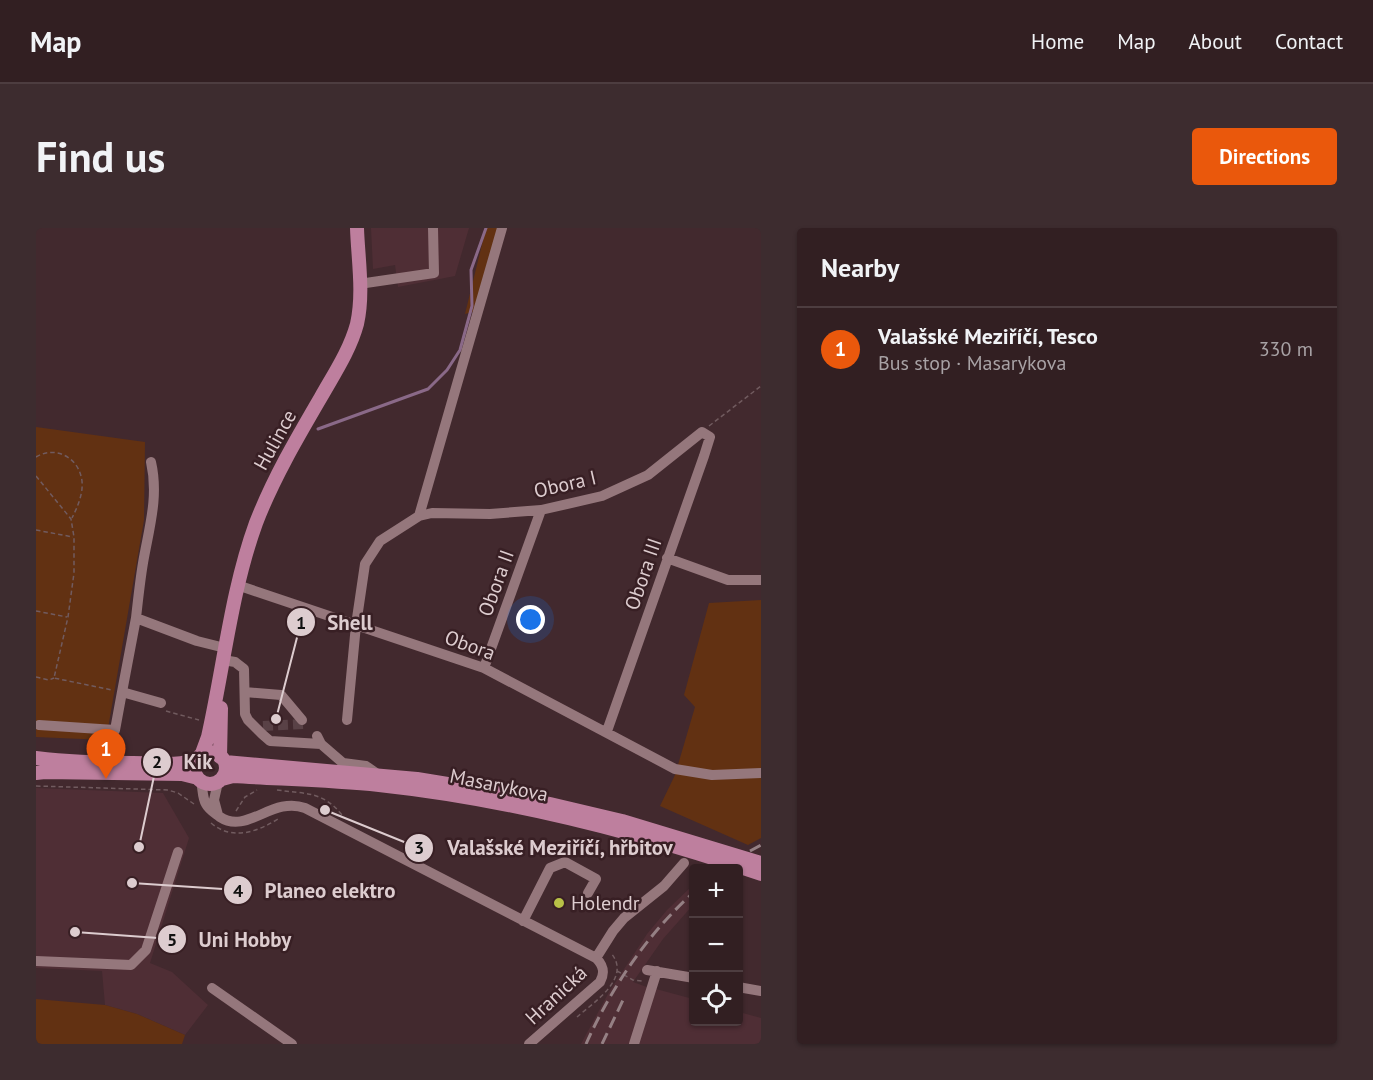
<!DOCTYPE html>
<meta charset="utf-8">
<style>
:root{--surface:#321f22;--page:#3d2c2f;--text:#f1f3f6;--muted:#a8a2a5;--line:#4d3d40;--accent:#ea580c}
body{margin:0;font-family:"PT Sans",sans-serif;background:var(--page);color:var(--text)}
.controls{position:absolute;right:18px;bottom:18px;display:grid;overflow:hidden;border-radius:6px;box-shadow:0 2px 4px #0004}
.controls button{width:54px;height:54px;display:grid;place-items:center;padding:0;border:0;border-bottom:2px solid var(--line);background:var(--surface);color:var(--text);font:30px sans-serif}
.you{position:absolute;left:495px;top:392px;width:21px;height:21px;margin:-15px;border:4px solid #fff;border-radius:50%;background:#1a73e8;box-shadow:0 0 0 9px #1a73e833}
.badge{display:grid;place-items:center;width:39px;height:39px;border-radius:50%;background:var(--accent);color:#fff;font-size:20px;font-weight:700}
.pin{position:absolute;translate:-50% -50px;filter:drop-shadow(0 2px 3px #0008)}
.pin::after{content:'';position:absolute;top:32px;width:21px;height:18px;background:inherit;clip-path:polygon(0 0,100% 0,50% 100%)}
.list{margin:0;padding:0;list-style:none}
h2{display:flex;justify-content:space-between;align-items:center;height:78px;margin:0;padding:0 24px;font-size:26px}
h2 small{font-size:20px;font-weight:400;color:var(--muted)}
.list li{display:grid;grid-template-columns:39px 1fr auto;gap:18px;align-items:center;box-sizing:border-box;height:84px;padding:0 24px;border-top:2px solid var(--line)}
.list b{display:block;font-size:22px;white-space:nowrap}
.list p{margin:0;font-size:20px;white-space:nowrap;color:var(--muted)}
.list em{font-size:20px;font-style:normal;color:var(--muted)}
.icon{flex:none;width:33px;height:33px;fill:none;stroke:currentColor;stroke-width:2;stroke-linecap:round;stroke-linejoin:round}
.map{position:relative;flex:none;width:725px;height:816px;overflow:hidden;border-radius:6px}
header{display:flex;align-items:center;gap:36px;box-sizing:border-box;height:84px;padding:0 30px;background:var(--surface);border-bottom:2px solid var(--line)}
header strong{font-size:28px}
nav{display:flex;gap:33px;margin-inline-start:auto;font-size:21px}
.intro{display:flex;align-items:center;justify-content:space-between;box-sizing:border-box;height:144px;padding:0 36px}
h1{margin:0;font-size:42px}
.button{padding:15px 27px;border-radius:6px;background:var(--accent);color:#fff;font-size:21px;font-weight:700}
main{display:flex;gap:36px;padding:0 36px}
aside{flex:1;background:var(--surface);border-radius:6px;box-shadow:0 2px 4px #0004}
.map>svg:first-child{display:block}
</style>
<header>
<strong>Map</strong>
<nav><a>Home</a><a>Map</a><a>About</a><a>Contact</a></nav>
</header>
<div class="intro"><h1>Find us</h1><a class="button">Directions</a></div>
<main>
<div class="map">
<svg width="725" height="816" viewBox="0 0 725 816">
<rect width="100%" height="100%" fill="#42292e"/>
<path fill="#4f2e35" d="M 335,0 L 433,0 L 419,48 L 362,59 L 359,37 L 337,41 Z
M 0,560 L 127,565 L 153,610 L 114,735 L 136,744 L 172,777 L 149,807 L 101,786 L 69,777 L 66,743 L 0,740 Z
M 657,657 L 657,677 L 627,711 L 597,754 L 619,762 L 620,761 L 657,771 L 658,794 L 702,794 L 703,784 L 725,790 L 725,816 L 545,816 L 573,764 L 611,706 L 631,682 Z"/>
<path fill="#623112" d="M 450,0 L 464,0 L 443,82 L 429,86 Z
M 0,199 L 109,214 L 108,292 L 70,512 L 0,509 Z
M 725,372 L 725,610 L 712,617 L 624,578 L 639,547 L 659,479 L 648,467 L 673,375 Z
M 0,771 L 69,777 L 101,786 L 149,807 L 146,816 L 0,816 Z"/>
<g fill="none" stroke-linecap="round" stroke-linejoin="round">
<path stroke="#8a6988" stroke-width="3" d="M 282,201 L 392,161 L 411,142 L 424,122 L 436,78 L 435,42 L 450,0"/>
<path stroke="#594146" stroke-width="10" stroke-dasharray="10 5" stroke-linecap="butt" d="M 227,498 L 269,496"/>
<path stroke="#715b5f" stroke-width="1.5" stroke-dasharray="4.5 3" stroke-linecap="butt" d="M 673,198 L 725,158
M 0,229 C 18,218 40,228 45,248 C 49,262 42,278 36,290
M 0,248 L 35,291 L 38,309 L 38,345 L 32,389 L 18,450 L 76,462
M 0,302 L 37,309
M 0,383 L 31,389
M 0,449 L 13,452 L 18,450
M 130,483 L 163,492
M 76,524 L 78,511
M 0,558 L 132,562 L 142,565 L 158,576
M 241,562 C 269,566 287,563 306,587
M 200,583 L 209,569 L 221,562
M 175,595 C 196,613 221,604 242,591
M 581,743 L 597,752 L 606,753
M 541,789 C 558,774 596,750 575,725"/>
<path stroke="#95777c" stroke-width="10" d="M 323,56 L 398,45 L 397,0
M 383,288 L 466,0
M 631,330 L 692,352 L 725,352
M 204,358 L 448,440 L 639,541 L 676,547 L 725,545
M 100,390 C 102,372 104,353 107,335 C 113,300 123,269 115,234
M 187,432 L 199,434 L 208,441 L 209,486 L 212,492 L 226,506 L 234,513 L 285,516
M 448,440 L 505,282
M 86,464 L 100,390 L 161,413 L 189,420
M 209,464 L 245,467 L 266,492
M 311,492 L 320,397 L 329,336 L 344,313 L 383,288 L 396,285 L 454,286 L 505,282 L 566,268 L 612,247 L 666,204 L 674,209 L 668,228 L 571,503
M 3,497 L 79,502 L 86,464 L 125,475
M 281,508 L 285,516 L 307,535 L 330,538 L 343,547
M 165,553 C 167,561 166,569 170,576 C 173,582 179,585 184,589 C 211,607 236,568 269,580 L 560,730 C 568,738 569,745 564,754 L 493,816
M 182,587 L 178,572 L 182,554
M 487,693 L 514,640 L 529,634 L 560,651 L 552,665
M 560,730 L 577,703 L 588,690 L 628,658 L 648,635
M 0,733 L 95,737 L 110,722 L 142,624
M 611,742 L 658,750
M 702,759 L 725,763
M 176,760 L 256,816
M 598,816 L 621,743"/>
<path stroke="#be7f9e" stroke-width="14" d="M158 540a16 16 0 1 1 32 0a16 16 0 1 1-32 0Z
M 165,528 L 172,509 C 188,438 195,364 220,295 C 237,251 261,210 285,169 C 298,146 314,122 321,96 C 328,65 322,31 321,0
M 184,529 L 185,480
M 0,530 C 33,534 65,535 97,535 C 118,535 142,539 162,531
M 189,534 L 381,551 L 442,561 L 514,576 L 586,593 L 725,635
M 0,545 L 9,544 L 146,546 L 162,550
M 186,551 L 197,548 C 246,551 295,552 343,557 C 473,571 602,604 725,646"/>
<path stroke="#958084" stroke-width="3" stroke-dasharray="12 6" stroke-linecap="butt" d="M 714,623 L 725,617
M 550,816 C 575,760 612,705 658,664
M 566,816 L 588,770"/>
</g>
<circle fill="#b8c147" stroke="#381f24" stroke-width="2" cx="523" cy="675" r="6"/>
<g text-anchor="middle" stroke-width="5" stroke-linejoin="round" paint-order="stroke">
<g font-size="20" fill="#ddcccf" stroke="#381f24">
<text transform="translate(239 212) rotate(-61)" y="7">Hulince</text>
<text transform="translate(529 256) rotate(-13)" y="7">Obora I</text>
<text transform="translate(607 346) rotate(-71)" y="7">Obora III</text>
<text transform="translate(460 355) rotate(-70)" y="7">Obora II</text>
<text transform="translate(434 417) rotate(20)" y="7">Obora</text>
<text transform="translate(463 557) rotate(11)" y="7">Masarykova</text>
<text transform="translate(520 767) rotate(-43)" y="7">Hranická</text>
</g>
<g font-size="20" fill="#ddcccf" stroke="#381f24" text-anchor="start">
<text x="535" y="682">Holendr</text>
</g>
</g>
<path fill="none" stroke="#ddcccf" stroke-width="2" d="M240 491L265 394M103 619L121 534M289 582L383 620M96 655L202 662M39 704L136 711"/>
<g fill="#ddcccf" stroke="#381f24" stroke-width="2">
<circle cx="240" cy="491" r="6"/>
<circle cx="103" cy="619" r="6"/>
<circle cx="289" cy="582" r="6"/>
<circle cx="96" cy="655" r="6"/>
<circle cx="39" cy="704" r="6"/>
<circle cx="265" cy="394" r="15"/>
<circle cx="121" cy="534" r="15"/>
<circle cx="383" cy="620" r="15"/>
<circle cx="202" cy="662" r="15"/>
<circle cx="136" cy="711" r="15"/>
</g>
<g font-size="18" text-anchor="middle" font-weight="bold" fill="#111">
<text x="265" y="401">1</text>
<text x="121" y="540">2</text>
<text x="383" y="626">3</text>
<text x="202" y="669">4</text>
<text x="136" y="718">5</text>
</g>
<g font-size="21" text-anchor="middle" font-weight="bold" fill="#ddcccf" stroke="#381f24" stroke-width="5" stroke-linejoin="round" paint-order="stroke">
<text x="314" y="402">Shell</text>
<text x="162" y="541">Kik</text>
<text x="524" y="627">Valašské Meziříčí, hřbitov</text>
<text x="294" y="670">Planeo elektro</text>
<text x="209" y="719">Uni Hobby</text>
</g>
</svg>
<div class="controls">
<button>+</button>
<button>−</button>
<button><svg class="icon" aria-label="locate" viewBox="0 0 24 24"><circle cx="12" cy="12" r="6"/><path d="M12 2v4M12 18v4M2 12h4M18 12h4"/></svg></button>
</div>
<div class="you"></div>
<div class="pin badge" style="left:70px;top:551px">1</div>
</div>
<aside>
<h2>Nearby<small></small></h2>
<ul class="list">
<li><span class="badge">1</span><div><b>Valašské Meziříčí, Tesco</b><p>Bus stop · Masarykova</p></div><em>330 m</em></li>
</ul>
</aside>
</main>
